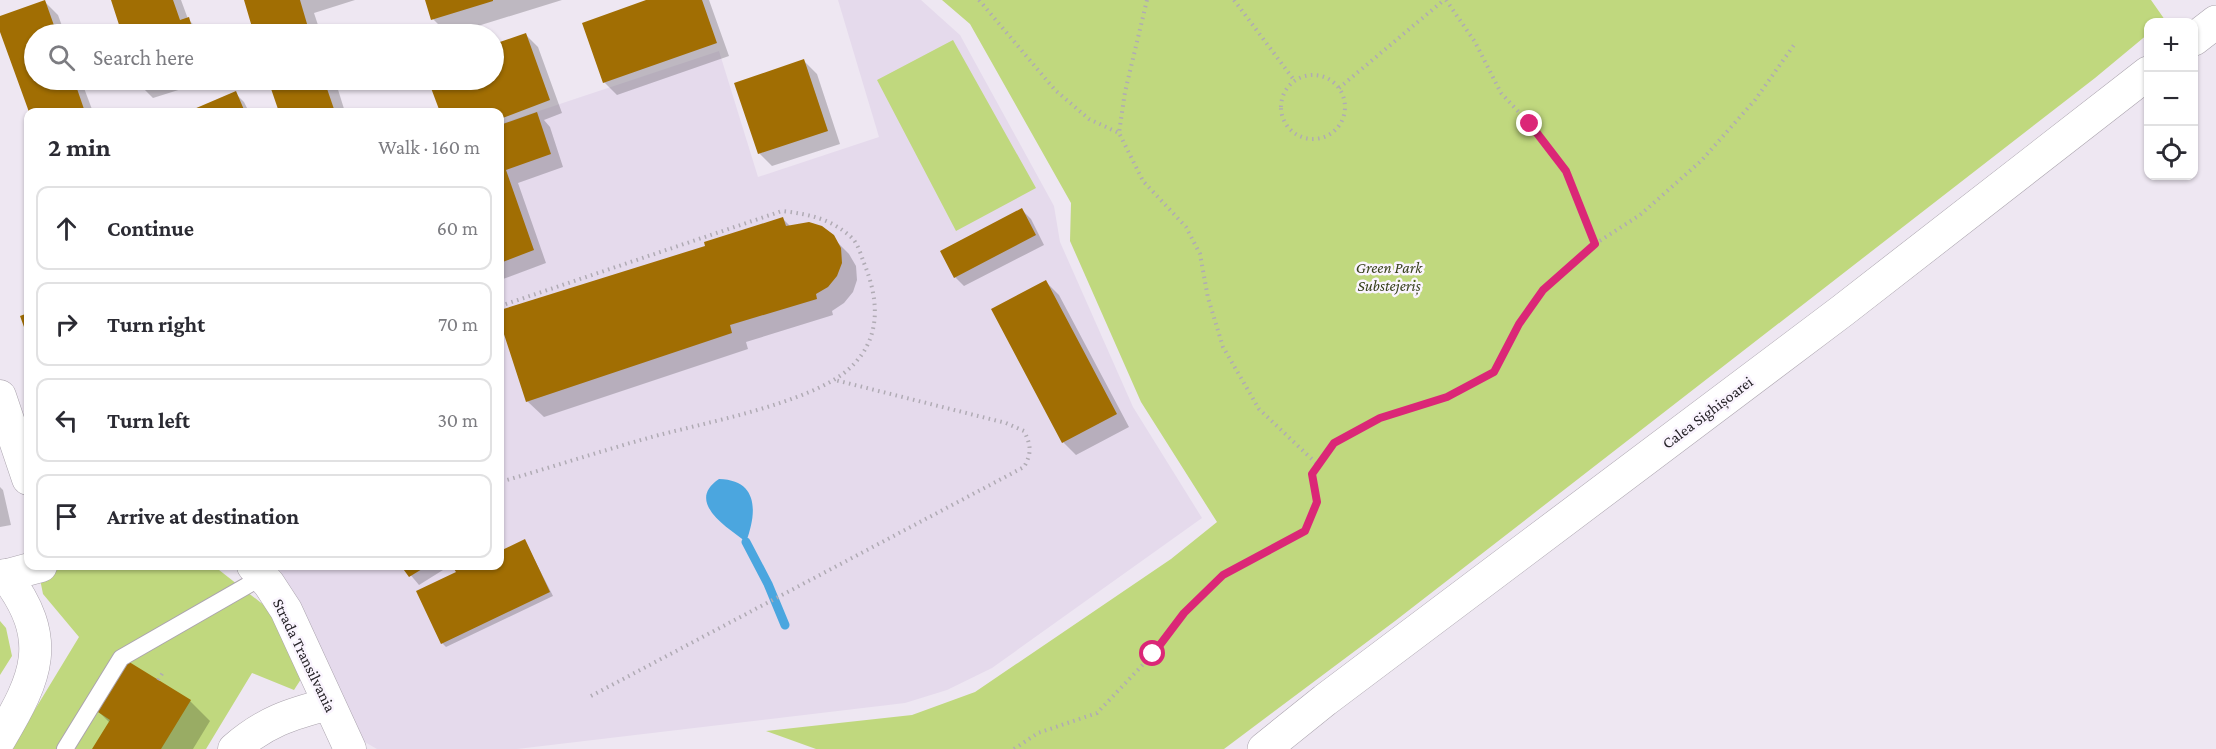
<!DOCTYPE html>
<meta charset="utf-8">
<style>
:root{--surface:#fff;--page:#f7f7f7;--text:#2b2b33;--muted:#7c7c81;--line:#e1e1e2}
body{margin:0;font-family:"Crimson Pro",serif;background:var(--page);color:var(--text)}
.controls{position:absolute;right:18px;top:18px;display:grid;overflow:hidden;border-radius:12px;box-shadow:0 2px 4px #0004}
.controls button{width:54px;height:54px;display:grid;place-items:center;padding:0;border:0;border-bottom:2px solid var(--line);background:var(--surface);color:var(--text);font:30px sans-serif}
.stop{position:absolute;width:18px;height:18px;margin:-14px;border:4px solid #db2777;border-radius:50%;background:#fff}
.stop.end{background:#db2777;border-color:#fff;box-shadow:0 2px 6px #0008}
.list{margin:0;padding:0;list-style:none}
h2{display:flex;justify-content:space-between;align-items:center;height:78px;margin:0;padding:0 24px;font-size:26px}
h2 small{font-size:20px;font-weight:400;color:var(--muted)}
.list li{display:grid;grid-template-columns:39px 1fr auto;gap:18px;align-items:center;box-sizing:border-box;height:84px;margin:0 12px 12px;padding:0 12px;border:2px solid var(--line);border-radius:12px}
.list b{display:block;font-size:22px;white-space:nowrap}
.list em{font-size:20px;font-style:normal;color:var(--muted)}
.icon{flex:none;width:33px;height:33px;fill:none;stroke:currentColor;stroke-width:2;stroke-linecap:round;stroke-linejoin:round}
.map{position:relative;flex:none;width:2216px;height:749px;overflow:hidden}
.search{position:absolute;background:var(--surface);box-shadow:0 2px 4px #0004;left:24px;top:24px;width:480px;height:66px;display:flex;align-items:center;gap:15px;box-sizing:border-box;padding:0 21px;border-radius:33px;color:var(--muted);font-size:22px}
.panel{position:absolute;background:var(--surface);box-shadow:0 2px 4px #0004;left:24px;top:108px;width:480px;height:462px;border-radius:12px}
.map>svg:first-child{display:block}
</style>
<div class="map">
<svg width="2216" height="749" viewBox="0 0 2216 749">
<rect width="100%" height="100%" fill="#eee7f2"/>
<path fill="#e5daec" d="M 838,0 L 921,0 L 960,35 L 1054,206 L 1060,242 L 1133,407 L 1202,518 L 992,668 L 947,690 L 905,703 L 517,749 L 377,749 L 363,741 L 278,566 L 500,566 L 500,124 L 719,51 L 758,177 L 879,137 Z"/>
<path fill="#c0d87e" d="M 942,0 L 2151,0 L 2165,20 L 2148,22 L 2148,34 L 2095,78 L 1395,621 L 1224,749 L 816,749 L 766,731 L 912,715 L 975,692 L 1171,559 L 1217,522 L 1141,402 L 1070,241 L 1071,203 L 970,24 Z
M 953,40 L 1036,188 L 956,231 L 877,80 Z
M 56,566 L 214,566 L 265,606 L 282,630 L 303,676 L 294,690 L 252,673 L 206,749 L 11,749 L 79,637 L 43,594 L 40,579 Z
M 0,621 L 6,628 L 12,656 L 0,675 Z"/>
<path fill="#4ba6df" d="M 719,479 C 759,480 757,513 746,542 C 727,527 685,502 719,479 Z"/>
<path fill="#0003" d="M 112,0 L 181,0 L 188,19 L 202,34 L 123,34 Z
M 245,0 L 355,0 L 314,13 L 321,34 L 256,34 Z
M 427,0 L 562,0 L 452,34 L 448,34 L 433,19 Z
M 650,0 L 709,0 L 729,56 L 617,95 L 604,82 Z
M 45,2 L 58,15 L 65,34 L 34,34 L 34,80 L 81,80 L 93,112 L 31,112 L 0,27 L 0,18 Z
M 525,34 L 538,47 L 562,113 L 544,120 L 550,127 L 563,167 L 518,183 L 546,263 L 503,279 L 500,275 L 500,112 L 441,112 L 429,80 L 494,80 L 494,46 Z
M 804,61 L 817,74 L 840,144 L 772,166 L 759,153 Z
M 138,80 L 207,80 L 207,81 L 153,98 L 140,85 Z
M 270,80 L 335,80 L 345,112 L 280,112 Z
M 235,93 L 244,102 L 249,112 L 190,112 Z
M 1022,210 L 1031,219 L 1044,245 L 964,286 L 955,277 Z
M 782,218 L 790,226 L 832,237 L 849,254 L 856,266 L 857,280 L 853,292 L 844,303 L 832,311 L 833,315 L 746,342 L 748,349 L 544,417 L 527,401 L 500,312 L 707,247 Z
M 1046,282 L 1059,295 L 1129,427 L 1076,455 L 1063,442 Z
M 0,487 L 3,490 L 11,525 L 0,527 Z
M 525,541 L 553,596 L 446,647 L 442,643 L 458,573 L 454,566 L 500,566 L 500,553 Z
M 403,566 L 440,566 L 443,570 L 419,585 Z
M 190,701 L 210,721 L 193,749 L 93,749 L 110,723 L 97,710 Z"/>
<g fill="none" stroke-linecap="round" stroke-linejoin="round">
<path stroke="#4ba6df" stroke-width="9" d="M 746,542 L 768,584 L 785,625"/>
</g>
<path fill="#a16e03" d="M 45,0 L 57,34 L 34,34 L 34,80 L 74,80 L 85,112 L 29,112 L 0,32 L 0,16 Z
M 111,0 L 173,0 L 180,20 L 189,17 L 194,34 L 122,34 Z
M 244,0 L 300,0 L 310,34 L 254,34 Z
M 425,0 L 493,0 L 493,1 L 431,20 Z
M 646,0 L 702,0 L 717,43 L 603,83 L 582,23 Z
M 526,33 L 550,100 L 500,119 L 500,112 L 440,112 L 428,80 L 494,80 L 494,44 Z
M 804,59 L 828,131 L 758,154 L 734,83 Z
M 268,80 L 324,80 L 335,112 L 279,112 Z
M 236,91 L 245,112 L 187,112 Z
M 537,112 L 551,154 L 506,170 L 534,250 L 500,263 L 500,125 Z
M 1022,208 L 1036,235 L 954,278 L 940,251 Z
M 783,217 L 786,226 L 809,222 L 822,226 L 834,235 L 841,248 L 842,263 L 837,276 L 828,287 L 816,294 L 817,299 L 730,325 L 732,333 L 526,402 L 500,322 L 500,310 L 705,246 L 704,242 Z
M 1046,280 L 1117,414 L 1062,443 L 991,309 Z
M 28,313 L 28,338 L 20,316 Z
M 525,539 L 550,592 L 441,644 L 416,591 L 456,572 L 452,566 L 500,566 L 500,551 Z
M 401,566 L 427,566 L 409,577 Z
M 126,660 L 191,700 L 161,749 L 92,749 L 110,720 L 95,710 Z"/>
<g fill="none" stroke-linecap="round" stroke-linejoin="round">
<defs>
<path id="lane" d="M 65,749 L 121,658 L 262,577"/>
<path id="street" d="M 0,396 L 28,479
M 253,566 L 269,584 L 286,610 L 350,749
M 0,577 L 41,566
M 0,739 C 37,677 54,639 5,575
M 234,749 C 265,722 290,714 329,704"/>
<path id="secondary" d="M 2194,39 L 2216,22
M 1264,749 L 1325,700 L 1842,311 L 2148,73"/>
</defs>
<use href="#lane" stroke="#aba4ae" stroke-width="18"/>
<use href="#street" stroke="#aba4ae" stroke-width="33"/>
<use href="#secondary" stroke="#aba4ae" stroke-width="34"/>
<path stroke="#b0abb4" stroke-width="4" stroke-dasharray="1.5 4.5" stroke-linecap="butt" d="M 979,0 L 1055,90 L 1089,119 L 1119,133
M 1147,0 L 1125,92 L 1119,133 L 1143,181 L 1186,227 L 1200,254 L 1208,298 L 1223,347 L 1259,409 L 1317,464
M 1234,0 L 1294,80
M 1446,0 L 1475,42 L 1501,93 L 1530,124 L 1566,171 L 1595,244
M1281 107a32 32 0 1 1 64 0a32 32 0 1 1-64 0Z
M 1339,88 L 1444,0
M 500,306 L 782,211 C 809,214 832,219 852,238 C 858,244 861,255 864,263 C 879,300 882,338 850,368 C 811,404 701,423 648,438 C 598,452 549,468 500,482
M 158,680 L 164,671
M 591,696 L 1024,467 C 1032,453 1031,445 1024,431 L 1006,423 L 835,380
M 1014,749 L 1038,733 L 1097,713 L 1153,654 L 1184,613 L 1223,575 L 1305,531 L 1317,502 L 1312,474 L 1334,443 L 1380,418 L 1447,397 L 1494,372 L 1519,324 L 1543,290 L 1595,244 L 1640,215 L 1701,161 L 1755,100 L 1794,45"/>
<use href="#lane" stroke="#fff" stroke-width="16"/>
<use href="#street" stroke="#fff" stroke-width="32"/>
<use href="#secondary" stroke="#fff" stroke-width="33"/>
</g>
<g fill="none" stroke-linecap="round" stroke-linejoin="round">
<path stroke="#db2777" stroke-width="8" d="M 1153,654 L 1184,613 L 1223,575 L 1305,531 L 1317,502 L 1312,474 L 1334,443 L 1380,418 L 1447,397 L 1494,372 L 1519,324 L 1543,290 L 1595,244 L 1566,171 L 1530,124"/>
</g>
<g text-anchor="middle" stroke-width="5" stroke-linejoin="round" paint-order="stroke">
<g font-size="16" font-style="italic" fill="#37411b" stroke="#faf4fe">
<text x="1389" y="273">Green Park<tspan x="1389" dy="18">Substejeriș</tspan></text>
</g>
<g font-size="16" fill="#272429" stroke="#faf4fe">
<text transform="translate(1707 412) rotate(-37)" y="6">Calea Sighișoarei</text>
<text transform="translate(305 655) rotate(64)" y="6">Strada Transilvania</text>
</g>
</g>
</svg>
<div class="controls">
<button>+</button>
<button>−</button>
<button><svg class="icon" aria-label="locate" viewBox="0 0 24 24"><circle cx="12" cy="12" r="6"/><path d="M12 2v4M12 18v4M2 12h4M18 12h4"/></svg></button>
</div>
<div class="stop" style="left:1153px;top:654px"></div>
<div class="stop end" style="left:1530px;top:124px"></div>
<div class="search"><svg class="icon" aria-label="search" viewBox="0 0 24 24"><circle cx="10" cy="10" r="6"/><path d="M15 15l6 6"/></svg>Search here</div>
<section class="panel">
<h2>2 min<small>Walk · 160 m</small></h2>
<ul class="list">
<li><svg class="icon" aria-label="ahead" viewBox="0 0 24 24"><path d="M12 20V5M6 11l6-6 6 6"/></svg><div><b>Continue</b></div><em>60 m</em></li>
<li><svg class="icon" aria-label="right" viewBox="0 0 24 24"><path d="M7 20v-9h11M14 6l5 5-5 5"/></svg><div><b>Turn right</b></div><em>70 m</em></li>
<li><svg class="icon" aria-label="left" viewBox="0 0 24 24"><path d="M17 20v-9H6M10 6l-5 5 5 5"/></svg><div><b>Turn left</b></div><em>30 m</em></li>
<li><svg class="icon" aria-label="arrive" viewBox="0 0 24 24"><path d="M6 21V4h12l-3 4 3 4H6"/></svg><div><b>Arrive at destination</b></div></li>
</ul>
</section>
</div>
